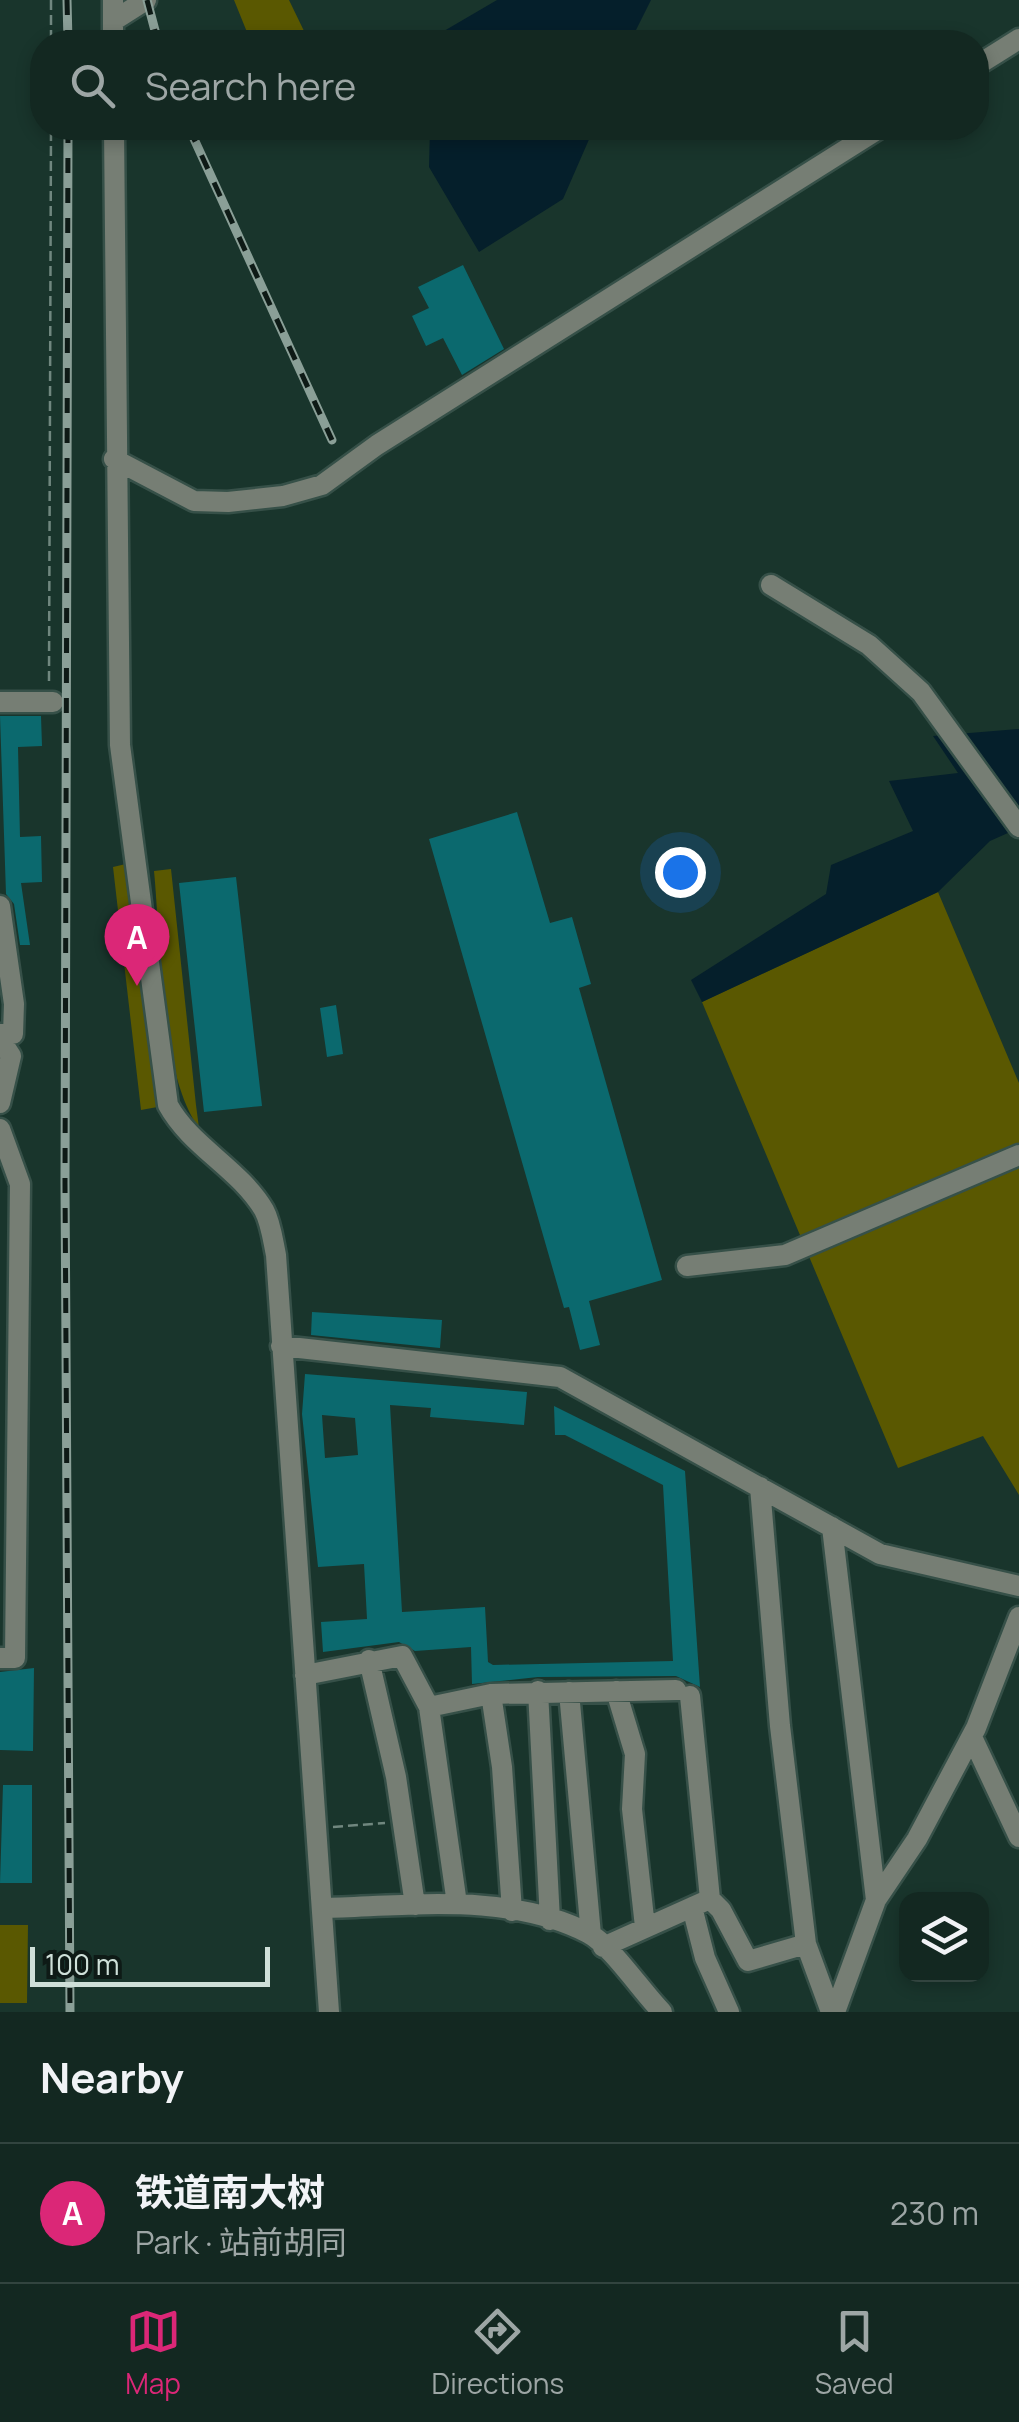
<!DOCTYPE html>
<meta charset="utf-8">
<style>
:root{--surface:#132821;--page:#20342e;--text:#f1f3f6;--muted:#9da6a5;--line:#32443f;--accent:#db2777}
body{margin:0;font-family:Manrope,"Noto Sans SC",sans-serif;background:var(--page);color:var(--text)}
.controls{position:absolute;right:30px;bottom:30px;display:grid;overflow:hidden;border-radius:20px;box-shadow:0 5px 15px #0003}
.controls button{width:90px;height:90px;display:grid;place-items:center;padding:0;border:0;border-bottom:2px solid var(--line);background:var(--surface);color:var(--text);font:50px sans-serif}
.scale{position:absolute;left:30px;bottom:25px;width:240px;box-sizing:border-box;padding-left:10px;border:5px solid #cfe0d9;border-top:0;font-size:28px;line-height:35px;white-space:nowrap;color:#cfe0d9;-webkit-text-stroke:8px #0e1a16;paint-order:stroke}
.you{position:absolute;left:680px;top:872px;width:35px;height:35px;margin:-25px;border:8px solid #fff;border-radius:50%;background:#1a73e8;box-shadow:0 0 0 15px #1a73e833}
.badge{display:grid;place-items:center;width:65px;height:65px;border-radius:50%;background:var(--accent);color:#fff;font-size:32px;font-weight:700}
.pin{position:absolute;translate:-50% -82px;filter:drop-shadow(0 2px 5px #0008)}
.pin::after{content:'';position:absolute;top:52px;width:35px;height:30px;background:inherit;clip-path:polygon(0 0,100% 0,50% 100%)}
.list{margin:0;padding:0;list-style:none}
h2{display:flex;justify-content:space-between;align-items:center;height:130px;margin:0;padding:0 40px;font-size:42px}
h2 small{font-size:32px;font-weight:400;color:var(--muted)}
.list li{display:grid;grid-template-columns:65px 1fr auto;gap:30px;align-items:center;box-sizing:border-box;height:140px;padding:0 40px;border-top:2px solid var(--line)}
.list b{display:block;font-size:38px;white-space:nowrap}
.list p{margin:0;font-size:32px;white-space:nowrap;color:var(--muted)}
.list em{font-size:32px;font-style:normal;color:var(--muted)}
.icon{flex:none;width:55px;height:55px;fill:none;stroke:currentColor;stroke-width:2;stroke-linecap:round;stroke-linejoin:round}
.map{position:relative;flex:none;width:1019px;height:2012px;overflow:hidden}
.search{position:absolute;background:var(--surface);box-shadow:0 5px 15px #0003;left:30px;right:30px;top:30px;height:110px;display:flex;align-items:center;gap:25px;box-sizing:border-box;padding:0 35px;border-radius:40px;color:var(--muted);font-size:38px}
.sheet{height:270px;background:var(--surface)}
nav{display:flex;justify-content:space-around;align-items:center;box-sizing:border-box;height:140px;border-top:2px solid var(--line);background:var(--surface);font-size:28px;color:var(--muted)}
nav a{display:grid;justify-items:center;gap:5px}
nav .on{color:var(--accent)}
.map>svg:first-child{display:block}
</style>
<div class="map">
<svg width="1019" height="2012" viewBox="0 0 1019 2012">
<rect width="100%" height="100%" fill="#19352c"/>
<path fill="#5a5801" d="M 234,0 L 289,0 L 304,31 L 270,42 L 251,42 Z
M 130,863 L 163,1106 L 141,1110 L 113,867 Z
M 171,869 L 196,1105 L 199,1128 C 159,1073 161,942 154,871 Z
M 938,892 L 1019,1083 L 1019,1495 L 983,1436 L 898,1468 L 702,1002 Z
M 0,1925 L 28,1925 L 27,2003 L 0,2003 Z"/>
<path fill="#051f2b" d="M 497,0 L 651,0 L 630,42 L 432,42 L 432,38 Z
M 430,128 L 594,128 L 563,199 L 479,252 L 429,167 Z
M 1019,729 L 1019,828 L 990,841 L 938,892 L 702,1002 L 691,980 L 826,894 L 831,865 L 913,831 L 889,781 L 958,773 L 933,736 Z"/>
<path fill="#0b696e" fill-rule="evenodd" d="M 463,265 L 504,349 L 462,375 L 443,338 L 426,346 L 412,316 L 429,308 L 418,287 Z
M 0,716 L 41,716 L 42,746 L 18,747 L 20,837 L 41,836 L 42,882 L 21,883 L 30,945 L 20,945 L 14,904 L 6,894 Z
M 517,812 L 550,923 L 572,917 L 591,984 L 579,988 L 662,1280 L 589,1301 L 600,1345 L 580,1350 L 569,1307 L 564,1308 L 429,839 Z
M 236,877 L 262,1106 L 204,1112 L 179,883 Z
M 336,1005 L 343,1054 L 327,1057 L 320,1008 Z
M 312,1312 L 442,1320 L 440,1348 L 311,1335 Z
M 305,1374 L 527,1392 L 524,1425 L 430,1417 L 431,1408 L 390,1405 L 402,1612 L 485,1607 L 488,1662 L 493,1665 L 673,1661 L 663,1485 L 565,1435 L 555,1435 L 554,1406 L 685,1471 L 700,1687 L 676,1676 L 538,1677 L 472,1684 L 471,1647 L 415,1651 L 399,1642 L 323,1652 L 321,1622 L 367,1619 L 364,1564 L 318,1567 L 302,1414 ZM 322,1415 L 355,1418 L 358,1455 L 325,1458 Z
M 34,1668 L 33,1751 L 0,1750 L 0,1672 Z
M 3,1785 L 32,1785 L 32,1883 L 0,1883 Z"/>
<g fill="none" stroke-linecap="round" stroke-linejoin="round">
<defs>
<path id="minor" d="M 113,0 L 113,42
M 113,21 L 146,0
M 976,66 L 1019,39
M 114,128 L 120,745 L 168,1105 C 191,1147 239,1168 264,1210 C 271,1223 273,1241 276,1255 L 329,2012
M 114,459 L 194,501 L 228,502 L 283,496 L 322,485 L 377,445 L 880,128
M 771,585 L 869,645 L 921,692 L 1019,827
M 0,702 L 53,702
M 0,906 L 14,1004 L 13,1034 L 0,1034
M 0,1039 L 11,1056 L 0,1103
M 0,1129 L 20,1184 L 15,1658 L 0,1658
M 687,1266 L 785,1255 L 1019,1155
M 281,1346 L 560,1377 L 880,1554 L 1019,1586
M 760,1487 L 780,1726 L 806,1944 L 831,2012
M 832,1527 L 876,1900
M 369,1660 L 396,1777 L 415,1905
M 305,1675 L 402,1656 L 429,1707 L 491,1694 L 676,1690
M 538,1691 L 550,1920
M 616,1691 L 635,1754 L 632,1809 L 645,1927
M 569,1692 L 591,1935
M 491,1694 L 502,1767 L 512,1911
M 690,1696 L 710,1899 L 721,1910 L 748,1961 L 806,1944
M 429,1707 L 457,1904
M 972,1737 L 1019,1837
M 692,1907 L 705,1958 L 729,2012
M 323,1908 C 409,1906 509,1892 588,1933 C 611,1945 642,1992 662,2012
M 603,1947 L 710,1899
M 835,2012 L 876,1900 L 917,1839 L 976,1728 L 1019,1617"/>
</defs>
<use href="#minor" stroke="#365048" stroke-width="25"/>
<path stroke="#70877f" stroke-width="2.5" stroke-dasharray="10 5" stroke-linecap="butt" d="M 51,0 L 51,42
M 49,681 L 51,128
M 333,1827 L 385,1823"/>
<use href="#minor" stroke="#767e74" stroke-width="20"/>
<defs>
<path id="rail" d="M 67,0 L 68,42
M 147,0 L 158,42
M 68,128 L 65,1183 L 70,2012
M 189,128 L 332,440"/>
</defs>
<use href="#rail" stroke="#8a9f97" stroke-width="9"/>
<use href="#rail" stroke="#0e1a16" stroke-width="5" stroke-dasharray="15" stroke-linecap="butt"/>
</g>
</svg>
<div class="controls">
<button><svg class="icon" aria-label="layers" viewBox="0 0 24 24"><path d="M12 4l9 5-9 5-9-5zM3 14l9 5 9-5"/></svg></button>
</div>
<div class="scale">100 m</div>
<div class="you"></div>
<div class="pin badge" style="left:137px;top:986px">A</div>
<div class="search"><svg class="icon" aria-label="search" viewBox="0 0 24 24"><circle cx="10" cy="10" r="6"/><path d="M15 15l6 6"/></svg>Search here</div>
</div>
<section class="sheet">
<h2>Nearby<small></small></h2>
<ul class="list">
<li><span class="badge">A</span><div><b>铁道南大树</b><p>Park · 站前胡同</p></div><em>230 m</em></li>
</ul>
</section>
<nav>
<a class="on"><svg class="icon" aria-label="map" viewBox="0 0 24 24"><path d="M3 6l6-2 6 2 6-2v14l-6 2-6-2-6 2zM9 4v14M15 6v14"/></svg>Map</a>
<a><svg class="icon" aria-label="directions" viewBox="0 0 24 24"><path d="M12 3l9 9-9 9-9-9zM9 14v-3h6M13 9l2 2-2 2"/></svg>Directions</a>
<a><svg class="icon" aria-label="saved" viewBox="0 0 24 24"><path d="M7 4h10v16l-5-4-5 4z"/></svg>Saved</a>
</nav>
